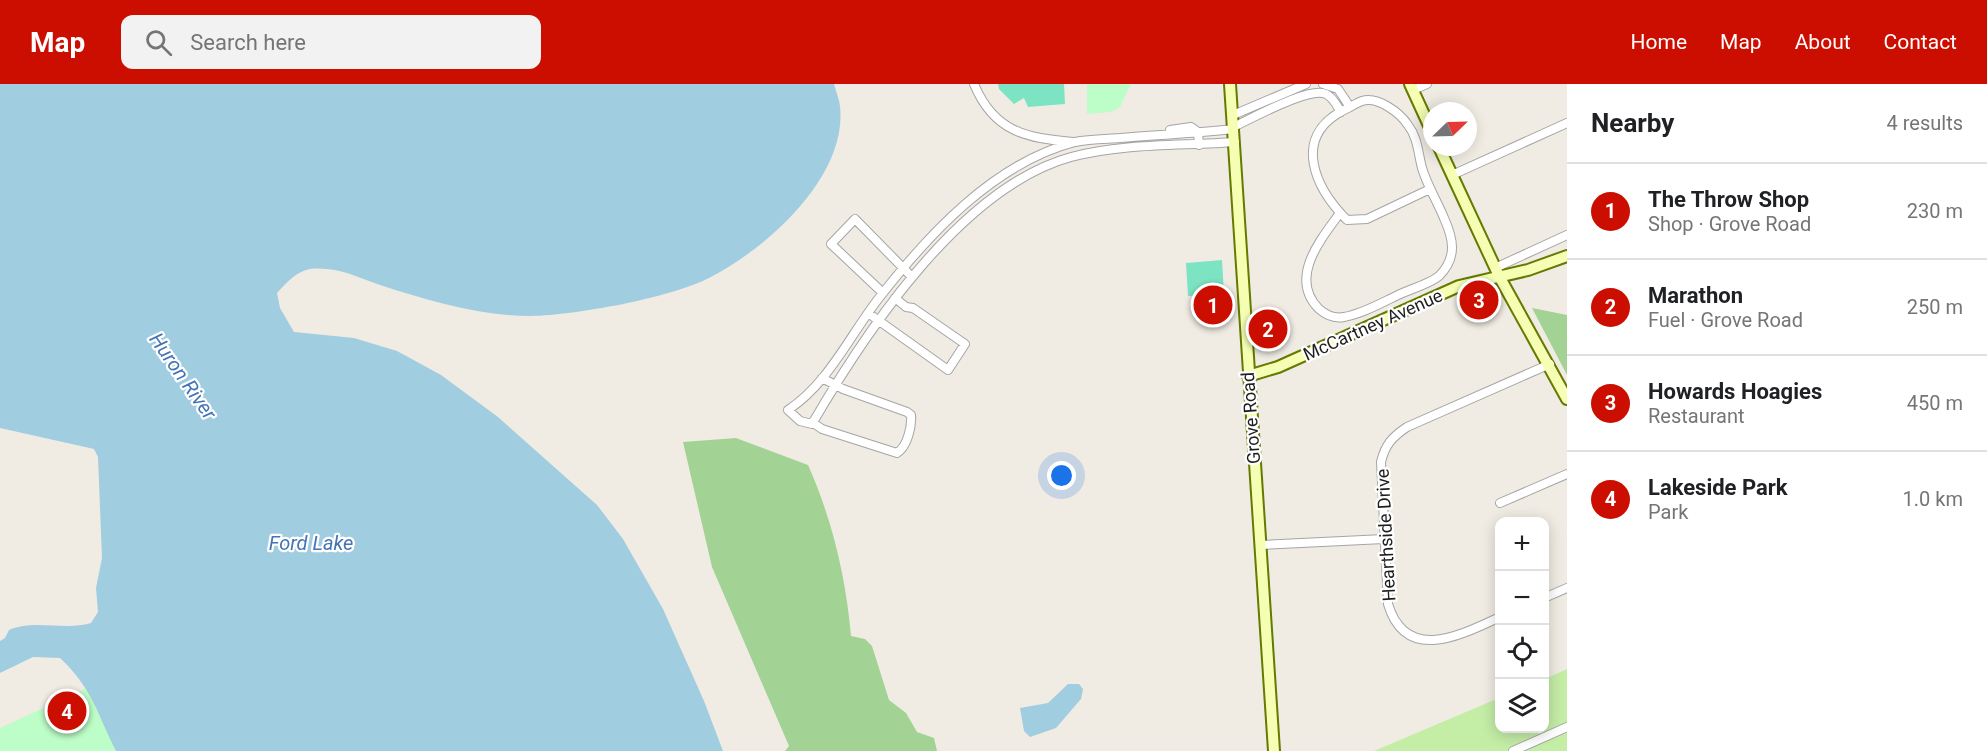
<!DOCTYPE html>
<meta charset="utf-8">
<style>
:root{--surface:#fff;--page:#f2f2f2;--text:#202124;--muted:#757577;--line:#e0e0e0;--accent:#cc0e00}
body{margin:0;font-family:Roboto,sans-serif;background:var(--page);color:var(--text)}
.controls{position:absolute;right:18px;bottom:18px;display:grid;overflow:hidden;border-radius:12px;box-shadow:0 3px 15px #0003}
.controls button{width:54px;height:54px;display:grid;place-items:center;padding:0;border:0;border-bottom:2px solid var(--line);background:var(--surface);color:var(--text);font:30px sans-serif}
.compass{position:absolute;left:1423px;top:18px;width:54px;height:54px;border-radius:50%;background:var(--surface);box-shadow:0 3px 15px #0003;rotate:67deg}
.you{position:absolute;left:1062px;top:392px;width:21px;height:21px;margin:-15px;border:4px solid #fff;border-radius:50%;background:#1a73e8;box-shadow:0 0 0 9px #1a73e833}
.badge{display:grid;place-items:center;width:39px;height:39px;border-radius:50%;background:var(--accent);color:#fff;font-size:20px;font-weight:700}
.pin{position:absolute;translate:-50% -50%;border:3px solid #fff;box-shadow:0 2px 6px #0006}
.list{margin:0;padding:0;list-style:none}
h2{display:flex;justify-content:space-between;align-items:center;height:78px;margin:0;padding:0 24px;font-size:26px}
h2 small{font-size:20px;font-weight:400;color:var(--muted)}
.list li{display:grid;grid-template-columns:39px 1fr auto;gap:18px;align-items:center;box-sizing:border-box;height:96px;padding:0 24px;border-top:2px solid var(--line)}
.list b{display:block;font-size:22px;white-space:nowrap}
.list p{margin:0;font-size:20px;white-space:nowrap;color:var(--muted)}
.list em{font-size:20px;font-style:normal;color:var(--muted)}
.icon{flex:none;width:33px;height:33px;fill:none;stroke:currentColor;stroke-width:2;stroke-linecap:round;stroke-linejoin:round}
.map{position:relative;flex:none;width:1567px;height:667px;overflow:hidden}
header{display:flex;align-items:center;gap:36px;box-sizing:border-box;height:84px;padding:0 30px;background:var(--accent);color:#fff}
header strong{font-size:28px}
nav{display:flex;gap:33px;margin-inline-start:auto;font-size:21px}
.search{width:420px;height:54px;background:var(--page);display:flex;align-items:center;gap:15px;box-sizing:border-box;padding:0 21px;border-radius:12px;color:var(--muted);font-size:22px}
main{display:flex}
aside{flex:1;background:var(--surface)}
.map>svg:first-child{display:block}
</style>
<header>
<strong>Map</strong>
<div class="search"><svg class="icon" aria-label="search" viewBox="0 0 24 24"><circle cx="10" cy="10" r="6"/><path d="M15 15l6 6"/></svg>Search here</div>
<nav><a>Home</a><a>Map</a><a>About</a><a>Contact</a></nav>
</header>
<main>
<div class="map">
<svg width="1567" height="667" viewBox="0 0 1567 667">
<rect width="100%" height="100%" fill="#f0ece3"/>
<path fill="#c4eda6" d="M 1567,585 L 1567,667 L 1374,667 L 1499,614 L 1500,644 L 1544,644 L 1545,595 Z"/>
<path fill="#a3d295" d="M 1532,224 L 1567,231 L 1567,291 Z
M 736,354 L 808,381 C 832,435 846,493 851,552 L 865,555 L 872,562 L 889,616 L 906,629 L 917,648 L 934,654 L 937,667 L 785,667 L 789,662 L 712,483 L 683,358 Z"/>
<path fill="#bdfdc7" d="M 1087,0 L 1131,0 L 1120,23 L 1111,28 L 1087,30 Z
M 87,604 L 116,667 L 0,667 L 0,644 Z"/>
<path fill="#7ce4c3" d="M 998,0 L 1064,0 L 1065,20 L 1028,23 L 1024,14 L 1014,20 L 999,5 Z
M 1222,176 L 1224,210 L 1188,212 L 1186,179 Z"/>
<path fill="#a1cde0" d="M 0,0 L 834,0 C 836,7 839,15 840,22 C 848,93 766,165 709,194 C 670,214 576,231 531,232 C 479,232 430,217 380,201 C 357,193 336,182 310,185 C 297,187 286,199 277,209 L 280,224 L 294,248 L 354,254 L 397,267 L 441,291 L 498,333 L 597,421 L 623,455 L 663,525 L 704,617 L 723,667 L 116,667 C 97,629 92,604 60,574 L 33,573 L 0,589 L 0,557 L 5,554 L 9,546 C 34,535 65,547 91,539 L 98,528 L 96,504 L 102,474 L 98,373 L 94,365 L 0,344 Z
M 1068,600 L 1079,600 L 1083,605 L 1081,615 L 1056,644 L 1030,653 L 1024,647 L 1020,624 L 1048,619 Z"/>
<g fill="none" stroke-linecap="round" stroke-linejoin="round">
<defs>
<path id="street" d="M 974,0 C 994,48 1026,54 1073,58
M 1323,0 L 1338,5 L 1350,23
M 1413,6 L 1427,0
M 1233,31 L 1306,0
M 1233,43 C 1251,35 1310,2 1326,10 C 1333,13 1337,22 1341,28
M 1233,45 C 1196,49 1158,51 1120,54 C 1106,55 1089,55 1075,58 C 994,79 928,151 879,214 C 850,251 828,300 788,326 L 800,337 L 812,340 C 866,247 962,103 1071,73 C 1123,59 1181,62 1235,58
M 1170,46 L 1191,43 L 1198,48 L 1199,61
M 1452,91 L 1567,39
M 1340,129 C 1321,155 1288,194 1319,225 C 1326,231 1334,235 1344,233 C 1362,230 1381,219 1398,211 C 1410,205 1430,200 1439,192 C 1458,173 1453,154 1444,134 C 1437,117 1427,101 1422,84 C 1418,69 1418,54 1408,41 C 1400,29 1378,12 1362,17 C 1356,19 1349,24 1342,27 C 1292,54 1315,104 1347,136 L 1367,135 L 1430,105
M 1495,184 L 1567,151
M 883,209 L 831,160 L 855,135 L 912,193
M 868,229 L 948,286 L 965,260 L 913,224 L 906,223 L 895,214
M 812,338 L 822,345 L 897,369 C 907,363 912,343 911,331 L 907,328 L 843,305 L 822,294
M 1500,419 L 1567,390
M 1261,461 L 1384,455
M 1544,514 L 1567,504
M 1500,533 C 1461,551 1406,580 1388,520 L 1381,378 C 1385,361 1392,353 1407,343 L 1550,280
M 1513,667 L 1567,643"/>
<path id="secondary" d="M 1230,0 L 1274,667
M 1410,0 L 1432,48
M 1439,63 L 1499,192 L 1567,315
M 1248,292 L 1278,283 L 1459,202 L 1528,186 L 1567,172"/>
</defs>
<use href="#street" stroke="#a5a5a5" stroke-width="10"/>
<use href="#secondary" stroke="#647a00" stroke-width="14"/>
<use href="#street" stroke="#fff" stroke-width="8"/>
<use href="#secondary" stroke="#f5feb3" stroke-width="10"/>
</g>
<g text-anchor="middle" stroke-width="4.5" stroke-linejoin="round" paint-order="stroke">
<g font-size="18" fill="#1e1e1e" stroke="#fff">
<text transform="translate(1373 241) rotate(-24)" y="6">McCartney Avenue</text>
<text transform="translate(1251 334) rotate(-94)" y="6">Grove Road</text>
<text transform="translate(1386 451) rotate(-93)" y="6">Hearthside Drive</text>
</g>
<g font-size="20" font-style="italic" fill="#4474b4" stroke="#fff">
<text transform="translate(183 292) rotate(55)" y="7">Huron River</text>
<text x="311" y="466">Ford Lake</text>
</g>
</g>
</svg>
<div class="controls">
<button>+</button>
<button>−</button>
<button><svg class="icon" aria-label="locate" viewBox="0 0 24 24"><circle cx="12" cy="12" r="6"/><path d="M12 2v4M12 18v4M2 12h4M18 12h4"/></svg></button>
<button><svg class="icon" aria-label="layers" viewBox="0 0 24 24"><path d="M12 4l9 5-9 5-9-5zM3 14l9 5 9-5"/></svg></button>
</div>
<svg class="compass" viewBox="-18 -18 36 36"><path d="M0-13l5 13h-10z" fill="#e53935"/><path d="M0 13l5-13h-10z" fill="#757577"/></svg>
<div class="you"></div>
<div class="pin badge" style="left:1213px;top:221px">1</div>
<div class="pin badge" style="left:1268px;top:245px">2</div>
<div class="pin badge" style="left:1479px;top:216px">3</div>
<div class="pin badge" style="left:67px;top:627px">4</div>
</div>
<aside>
<h2>Nearby<small>4 results</small></h2>
<ul class="list">
<li><span class="badge">1</span><div><b>The Throw Shop</b><p>Shop · Grove Road</p></div><em>230 m</em></li>
<li><span class="badge">2</span><div><b>Marathon</b><p>Fuel · Grove Road</p></div><em>250 m</em></li>
<li><span class="badge">3</span><div><b>Howards Hoagies</b><p>Restaurant</p></div><em>450 m</em></li>
<li><span class="badge">4</span><div><b>Lakeside Park</b><p>Park</p></div><em>1.0 km</em></li>
</ul>
</aside>
</main>
